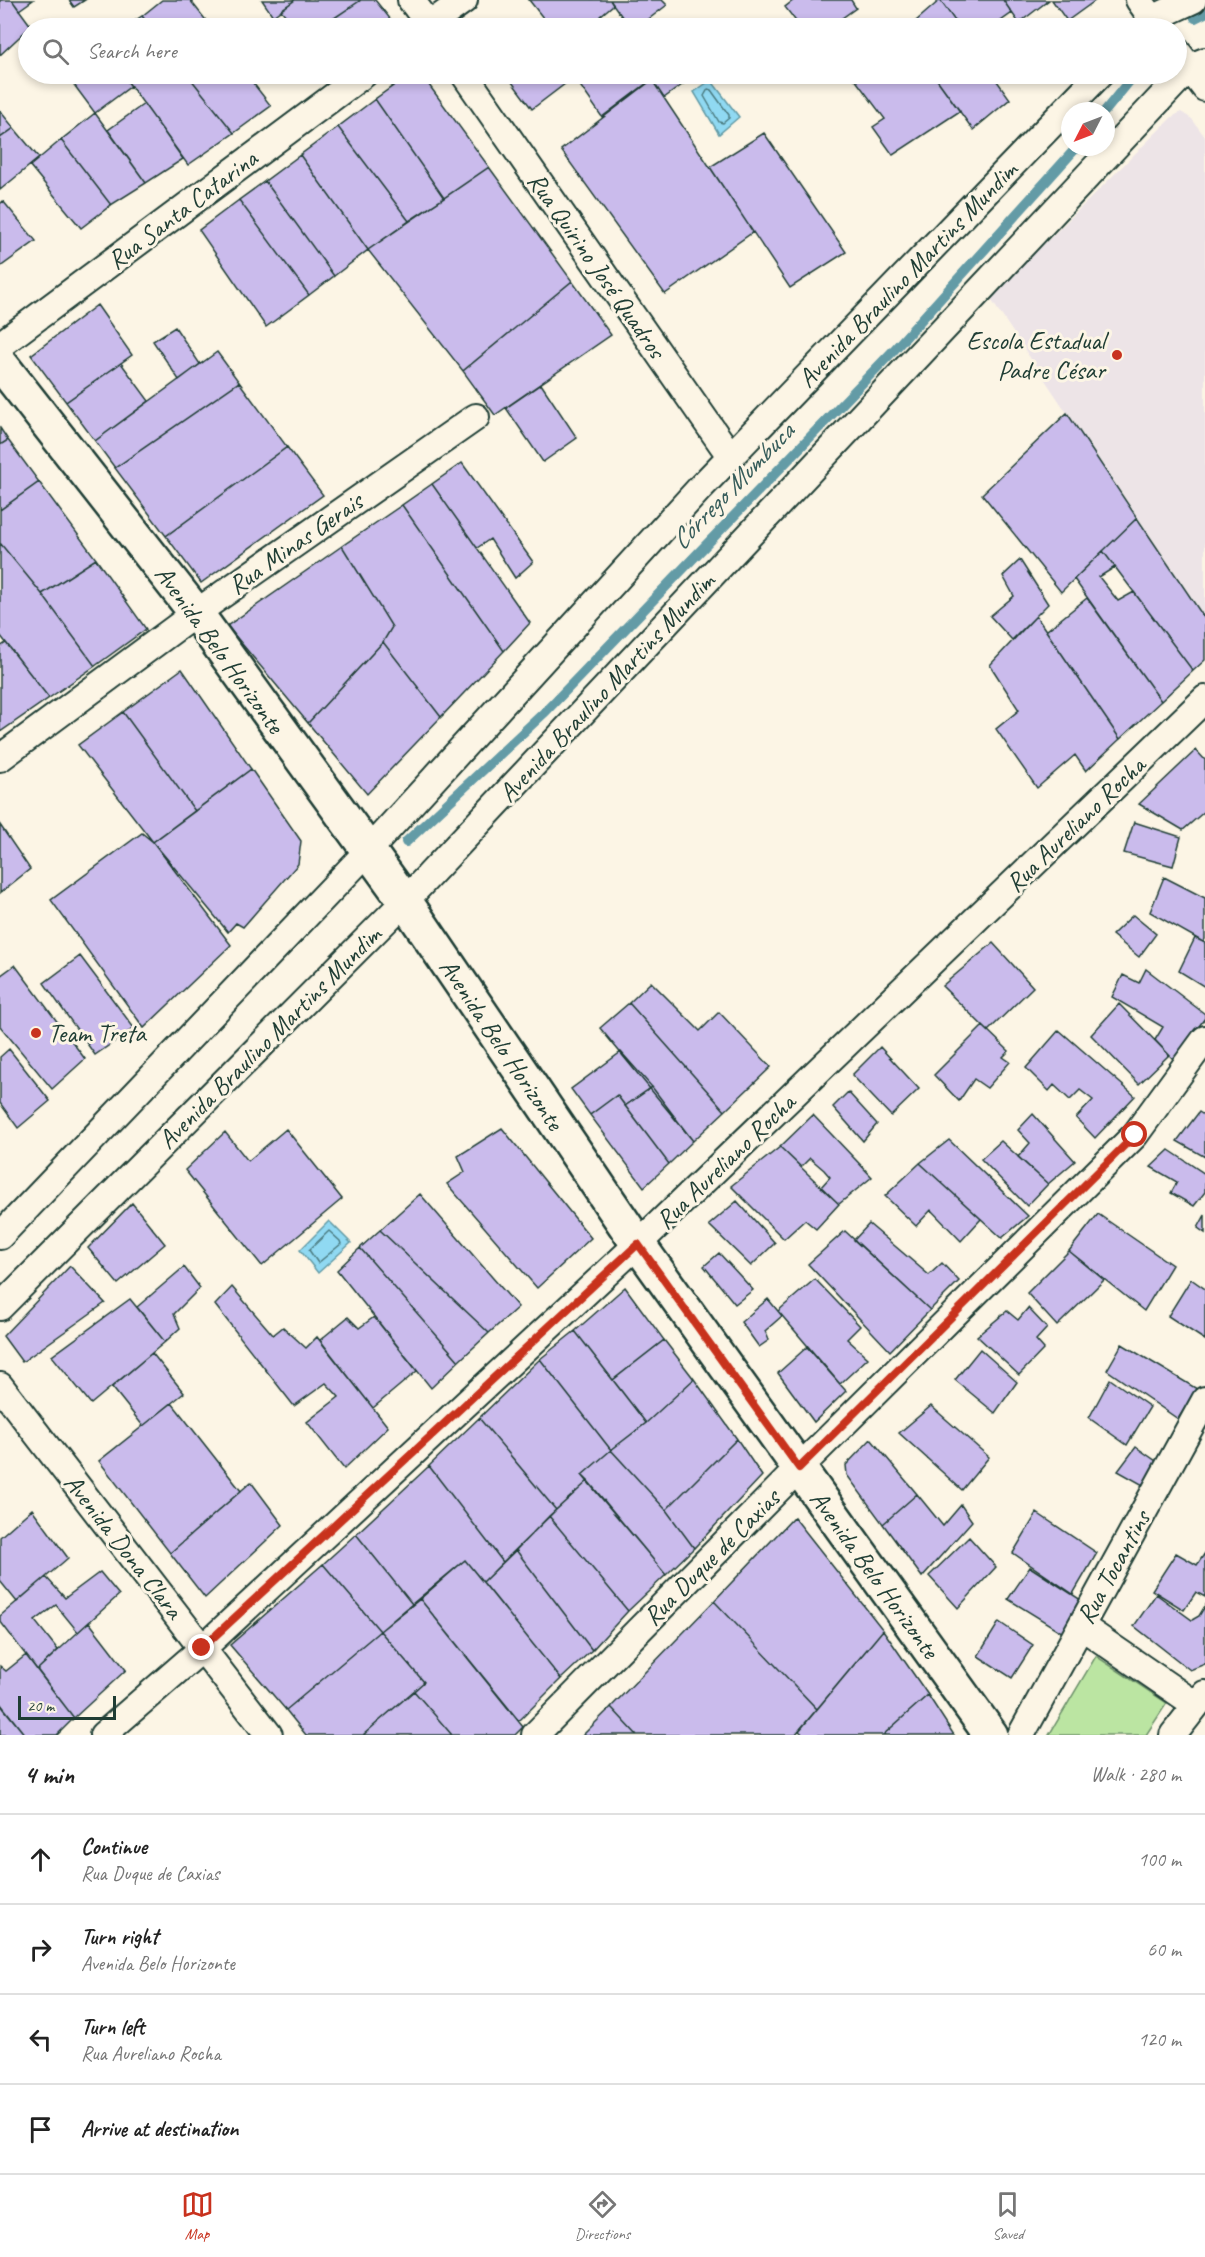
<!DOCTYPE html>
<meta charset="utf-8">
<style>
:root{--surface:#fff;--page:#f2f2f2;--text:#222;--muted:#767676;--line:#e0e0e0;--accent:#c8321e}
body{margin:0;font-family:Caveat,sans-serif;background:var(--page);color:var(--text)}
.compass{position:absolute;left:1061px;top:102px;width:54px;height:54px;border-radius:50%;background:var(--surface);box-shadow:0 3px 9px #0003;rotate:228deg}
.scale{position:absolute;left:18px;bottom:15px;width:98px;box-sizing:border-box;padding-left:6px;border:3px solid #1f3d34;border-top:0;font-size:16px;line-height:21px;white-space:nowrap;color:#1f3d34;-webkit-text-stroke:4px #fcf5e5;paint-order:stroke}
.stop{position:absolute;width:18px;height:18px;margin:-14px;border:4px solid #c8321e;border-radius:50%;background:#fff}
.stop.end{background:#c8321e;border-color:#fff;box-shadow:0 2px 6px #0008}
.list{margin:0;padding:0;list-style:none}
h2{display:flex;justify-content:space-between;align-items:center;height:78px;margin:0;padding:0 24px;font-size:26px}
h2 small{font-size:20px;font-weight:400;color:var(--muted)}
.list li{display:grid;grid-template-columns:39px 1fr auto;gap:18px;align-items:center;box-sizing:border-box;height:90px;padding:0 24px;border-top:2px solid var(--line)}
.list b{display:block;font-size:22px;white-space:nowrap}
.list p{margin:0;font-size:20px;white-space:nowrap;color:var(--muted)}
.list em{font-size:20px;font-style:normal;color:var(--muted)}
.icon{flex:none;width:33px;height:33px;fill:none;stroke:currentColor;stroke-width:2;stroke-linecap:round;stroke-linejoin:round}
.map{position:relative;flex:none;width:1205px;height:1735px;overflow:hidden}
.search{position:absolute;background:var(--surface);box-shadow:0 3px 9px #0003;left:18px;right:18px;top:18px;height:66px;display:flex;align-items:center;gap:15px;box-sizing:border-box;padding:0 21px;border-radius:33px;color:var(--muted);font-size:22px}
.sheet{height:438px;background:var(--surface)}
nav{display:flex;justify-content:space-around;align-items:center;box-sizing:border-box;height:84px;border-top:2px solid var(--line);background:var(--surface);font-size:16px;color:var(--muted)}
nav a{display:grid;justify-items:center;gap:3px}
nav .on{color:var(--accent)}
.map>svg:first-child{display:block}
</style>
<div class="map">
<svg width="1205" height="1735" viewBox="0 0 1205 1735">
<rect width="100%" height="100%" fill="#fcf5e5"/>
<filter id="ink" filterUnits="userSpaceOnUse"><feTurbulence type="fractalNoise" baseFrequency=".0167" numOctaves="2"/><feDisplacementMap in="SourceGraphic" scale="12" xChannelSelector="R" yChannelSelector="G"/><feConvolveMatrix kernelMatrix="1 2 1 2 8 2 1 2 1" color-interpolation-filters="sRGB"/></filter>
<g filter="url(#ink)">
<path fill="#ede4e7" d="M 1181,112 L 1192,119 L 1205,137 L 1205,619 L 990,298 L 1172,117 Z"/>
<path fill="#bbe5a2" stroke="#6d916b" stroke-width="1.5" d="M 1096,1656 L 1167,1703 L 1146,1735 L 1049,1735 Z"/>
<path fill="#90d9f2" stroke="#639ba6" stroke-width="1.5" d="M 711,80 L 739,117 L 719,134 L 694,92 Z
M 329,1221 L 351,1243 L 318,1273 L 300,1250 Z"/>
<g fill="none" stroke-linecap="round" stroke-linejoin="round">
<path stroke="#4c7b80" stroke-width="1.5" d="M 708,89 L 711,90 L 729,115 L 729,118 L 723,123 L 719,122 L 704,96 Z
M 329,1231 L 340,1241 L 341,1244 L 318,1263 L 309,1250 Z"/>
<path stroke="#639ba6" stroke-width="10" d="M 1195,18 L 1205,13
M 1105,111 L 1135,74
M 406,842 L 546,711 L 894,350 L 1077,147"/>
</g>
<path fill="#cabbec" stroke="#1f3d34" stroke-width="1.5" d="M 0,0 L 12,0 L 31,26 L 0,55 Z
M 12,0 L 33,0 L 19,10 Z
M 69,0 L 85,0 L 74,7 Z
M 162,0 L 190,0 L 212,28 L 152,28 L 142,16 Z
M 262,0 L 295,0 L 273,16 Z
M 295,0 L 361,0 L 319,28 L 296,28 L 281,10 Z
M 361,0 L 375,0 L 392,21 L 382,28 L 320,28 Z
M 529,0 L 610,0 L 613,5 L 600,16 L 609,28 L 551,28 Z
M 610,0 L 662,0 L 667,5 L 637,28 L 630,28 Z
M 794,0 L 851,0 L 856,8 L 828,28 L 801,28 L 785,7 Z
M 940,0 L 960,28 L 908,28 Z
M 940,0 L 1003,0 L 1012,13 L 991,28 L 960,28 Z
M 1003,0 L 1049,0 L 1019,23 Z
M 1052,0 L 1096,0 L 1067,21 Z
M 142,16 L 152,28 L 124,28 Z
M 66,74 L 97,74 L 101,79 L 108,74 L 122,74 L 131,86 L 95,113 Z
M 122,74 L 187,74 L 234,133 L 188,165 Z
M 187,74 L 246,74 L 271,106 L 234,133 Z
M 410,74 L 421,74 L 489,167 L 444,198 L 375,99 Z
M 506,74 L 578,74 L 532,109 Z
M 578,74 L 659,74 L 602,117 L 574,77 Z
M 660,74 L 697,74 L 664,98 L 652,80 Z
M 851,74 L 933,74 L 960,111 L 893,155 L 873,127 L 885,119 Z
M 933,74 L 992,74 L 1010,99 L 973,130 Z
M 652,80 L 753,232 L 665,294 L 561,150 Z
M 375,99 L 444,198 L 409,221 L 338,127 Z
M 144,104 L 183,159 L 146,183 L 108,130 Z
M 0,111 L 14,128 L 0,138 Z
M 95,113 L 146,183 L 111,205 L 61,140 Z
M 338,127 L 409,221 L 368,250 L 300,155 Z
M 14,128 L 39,158 L 0,190 L 0,138 Z
M 764,133 L 846,252 L 790,288 L 710,167 Z
M 61,140 L 111,205 L 81,228 L 30,166 Z
M 300,155 L 368,250 L 334,276 L 265,181 Z
M 489,167 L 572,281 L 463,371 L 368,250 Z
M 265,181 L 334,276 L 309,295 L 239,200 Z
M 239,200 L 309,295 L 266,327 L 199,230 Z
M 3,201 L 36,241 L 0,267 L 0,204 Z
M 572,281 L 611,335 L 495,415 L 463,371 Z
M 97,305 L 132,355 L 66,402 L 31,355 Z
M 175,327 L 200,364 L 179,380 L 153,341 Z
M 217,352 L 239,382 L 115,468 L 95,441 Z
M 121,363 L 149,401 L 95,441 L 66,402 Z
M 239,382 L 287,447 L 166,536 L 115,468 Z
M 541,384 L 577,438 L 543,462 L 506,408 Z
M 1067,413 L 1137,518 L 1061,592 L 982,494 Z
M 0,428 L 8,440 L 0,445 Z
M 8,440 L 39,482 L 0,510 L 0,445 Z
M 287,447 L 323,495 L 201,583 L 166,536 Z
M 462,463 L 533,562 L 515,578 L 490,539 L 477,548 L 432,484 Z
M 39,482 L 96,559 L 42,594 L 0,543 L 0,510 Z
M 432,484 L 530,623 L 504,651 L 402,505 Z
M 402,505 L 504,651 L 441,717 L 383,642 L 392,627 L 342,546 Z
M 1137,518 L 1205,619 L 1205,660 L 1193,671 L 1103,551 Z
M 0,543 L 42,594 L 95,666 L 49,698 L 0,635 Z
M 342,546 L 392,627 L 383,642 L 308,723 L 227,626 Z
M 1103,551 L 1115,567 L 1099,577 L 1118,601 L 1134,592 L 1193,671 L 1161,701 L 1074,579 Z
M 96,559 L 146,629 L 95,666 L 42,594 Z
M 1020,560 L 1048,604 L 1012,640 L 990,616 L 1014,596 L 1003,576 Z
M 1087,598 L 1161,701 L 1120,739 L 1046,631 Z
M 1036,616 L 1120,739 L 1086,771 L 1075,755 L 1037,788 L 996,729 L 1019,710 L 990,665 Z
M 383,642 L 441,717 L 367,794 L 308,723 Z
M 6,643 L 49,698 L 0,732 L 0,647 Z
M 182,669 L 251,769 L 195,811 L 123,712 Z
M 123,712 L 195,811 L 153,842 L 78,745 Z
M 1196,750 L 1205,760 L 1205,811 L 1183,830 L 1139,804 Z
M 251,769 L 301,841 L 298,864 L 243,927 L 236,923 L 228,932 L 153,842 Z
M 1134,822 L 1181,837 L 1173,866 L 1124,853 Z
M 0,825 L 30,869 L 0,893 Z
M 142,833 L 153,842 L 231,945 L 144,1028 L 51,900 Z
M 1164,877 L 1205,898 L 1205,939 L 1203,942 L 1150,912 Z
M 1133,915 L 1156,934 L 1139,957 L 1112,935 Z
M 1195,938 L 1205,943 L 1205,987 L 1179,971 Z
M 993,943 L 1033,987 L 988,1031 L 942,986 Z
M 80,956 L 134,1028 L 95,1055 L 44,983 Z
M 15,965 L 85,1059 L 52,1089 L 0,1026 L 0,976 Z
M 1146,969 L 1205,1014 L 1205,1018 L 1174,1060 L 1155,1040 L 1163,1027 L 1112,997 L 1123,975 L 1139,983 Z
M 651,982 L 700,1031 L 719,1012 L 771,1067 L 725,1111 L 629,1003 Z
M 629,1003 L 725,1111 L 693,1141 L 600,1028 Z
M 1119,1004 L 1169,1055 L 1139,1084 L 1091,1035 Z
M 983,1026 L 1009,1051 L 1003,1057 L 1010,1062 L 987,1088 L 974,1079 L 959,1101 L 934,1075 Z
M 1059,1030 L 1135,1096 L 1095,1138 L 1076,1118 L 1093,1100 L 1080,1090 L 1070,1100 L 1054,1085 L 1049,1091 L 1026,1068 Z
M 880,1047 L 919,1089 L 891,1116 L 852,1075 Z
M 9,1049 L 50,1101 L 18,1128 L 0,1103 L 0,1057 Z
M 621,1052 L 652,1087 L 625,1106 L 617,1095 L 590,1115 L 571,1089 Z
M 652,1087 L 693,1141 L 669,1164 L 625,1106 Z
M 848,1092 L 877,1124 L 863,1141 L 833,1107 Z
M 617,1095 L 669,1164 L 644,1187 L 590,1115 Z
M 1199,1112 L 1205,1116 L 1205,1157 L 1177,1141 Z
M 1033,1114 L 1075,1161 L 1048,1184 L 1018,1157 L 1030,1143 L 1018,1130 Z
M 813,1115 L 872,1177 L 839,1204 L 821,1187 L 830,1177 L 824,1170 L 810,1158 L 801,1167 L 780,1147 Z
M 502,1128 L 591,1238 L 537,1288 L 447,1184 L 465,1172 L 458,1156 Z
M 286,1129 L 342,1199 L 262,1266 L 185,1170 L 225,1132 L 248,1161 Z
M 949,1140 L 1028,1216 L 1002,1238 L 920,1163 Z
M 1001,1141 L 1048,1184 L 1027,1206 L 981,1159 Z
M 780,1147 L 839,1204 L 816,1229 L 805,1220 L 784,1239 L 731,1186 Z
M 1169,1150 L 1205,1174 L 1205,1192 L 1194,1206 L 1171,1193 L 1177,1182 L 1151,1167 Z
M 920,1163 L 981,1219 L 961,1241 L 931,1210 L 916,1226 L 885,1196 Z
M 420,1194 L 518,1307 L 489,1333 L 380,1230 Z
M 737,1201 L 775,1243 L 751,1266 L 709,1225 Z
M 132,1203 L 165,1244 L 118,1284 L 88,1248 Z
M 1098,1214 L 1172,1265 L 1144,1311 L 1069,1251 Z
M 1205,1215 L 1205,1233 L 1198,1228 Z
M 869,1224 L 929,1275 L 942,1263 L 959,1281 L 930,1310 L 854,1240 Z
M 380,1230 L 489,1333 L 459,1361 L 360,1248 Z
M 845,1231 L 930,1310 L 890,1351 L 808,1264 Z
M 360,1248 L 459,1361 L 431,1388 L 337,1270 Z
M 1069,1251 L 1104,1280 L 1057,1326 L 1027,1293 Z
M 719,1253 L 753,1290 L 735,1304 L 704,1266 Z
M 70,1266 L 105,1303 L 22,1362 L 3,1336 Z
M 184,1267 L 200,1288 L 174,1314 L 180,1328 L 165,1342 L 137,1307 Z
M 815,1279 L 860,1326 L 847,1339 L 868,1358 L 840,1384 L 778,1311 Z
M 1191,1279 L 1205,1289 L 1205,1340 L 1168,1316 Z
M 232,1287 L 273,1335 L 283,1327 L 306,1348 L 317,1337 L 388,1427 L 344,1469 L 307,1422 L 339,1397 L 326,1383 L 294,1406 L 215,1305 Z
M 625,1287 L 664,1340 L 613,1380 L 575,1331 Z
M 130,1299 L 165,1342 L 91,1404 L 52,1356 Z
M 768,1299 L 782,1316 L 765,1331 L 769,1340 L 759,1347 L 741,1322 Z
M 1028,1308 L 1047,1328 L 1036,1340 L 1044,1349 L 1019,1375 L 977,1336 L 1007,1311 L 1018,1320 Z
M 348,1317 L 359,1328 L 374,1317 L 417,1371 L 373,1408 L 320,1340 Z
M 575,1331 L 646,1423 L 611,1450 L 540,1359 Z
M 664,1340 L 694,1379 L 646,1423 L 613,1380 Z
M 1122,1344 L 1197,1389 L 1178,1419 L 1107,1370 Z
M 807,1347 L 846,1391 L 814,1422 L 778,1373 Z
M 980,1349 L 1017,1382 L 995,1413 L 955,1380 Z
M 152,1353 L 184,1393 L 143,1426 L 112,1387 Z
M 540,1359 L 611,1450 L 582,1475 L 588,1481 L 556,1510 L 479,1418 Z
M 694,1379 L 737,1439 L 666,1510 L 611,1450 L 646,1423 Z
M 1110,1379 L 1150,1407 L 1127,1445 L 1089,1418 Z
M 172,1403 L 241,1491 L 170,1553 L 99,1461 Z
M 931,1406 L 989,1457 L 962,1490 L 899,1433 Z
M 479,1418 L 556,1510 L 503,1562 L 429,1466 Z
M 737,1439 L 762,1476 L 694,1548 L 666,1510 Z
M 871,1439 L 917,1494 L 883,1524 L 847,1475 L 846,1465 Z
M 1136,1447 L 1156,1461 L 1143,1485 L 1118,1471 Z
M 611,1450 L 666,1510 L 694,1548 L 666,1575 L 582,1475 Z
M 429,1466 L 503,1562 L 483,1582 L 465,1560 L 412,1604 L 356,1534 Z
M 588,1481 L 666,1575 L 628,1611 L 549,1516 Z
M 251,1482 L 283,1525 L 205,1598 L 170,1553 Z
M 917,1494 L 943,1526 L 961,1505 L 972,1521 L 922,1577 L 883,1524 Z
M 32,1509 L 68,1558 L 17,1602 L 0,1581 L 0,1537 Z
M 1037,1513 L 1097,1553 L 1073,1594 L 1013,1553 Z
M 549,1516 L 628,1611 L 592,1650 L 516,1550 Z
M 794,1517 L 883,1630 L 817,1709 L 714,1601 Z
M 356,1534 L 412,1604 L 380,1631 L 323,1564 Z
M 969,1537 L 996,1567 L 958,1608 L 929,1576 Z
M 516,1550 L 592,1650 L 561,1679 L 483,1582 Z
M 1176,1553 L 1197,1565 L 1205,1553 L 1205,1597 L 1196,1592 L 1184,1610 L 1152,1590 Z
M 465,1560 L 561,1679 L 519,1721 L 420,1599 Z
M 323,1564 L 380,1631 L 286,1710 L 230,1645 Z
M 1030,1567 L 1081,1600 L 1063,1633 L 1008,1599 Z
M 100,1572 L 119,1595 L 78,1632 L 56,1605 L 35,1621 L 58,1650 L 37,1670 L 0,1621 L 0,1616 L 46,1577 L 65,1598 Z
M 1156,1594 L 1192,1620 L 1199,1616 L 1205,1606 L 1205,1664 L 1190,1670 L 1134,1626 Z
M 420,1599 L 523,1727 L 515,1735 L 452,1735 L 414,1691 L 424,1682 L 380,1631 Z
M 714,1601 L 817,1709 L 795,1735 L 637,1735 L 611,1707 Z
M 89,1622 L 126,1670 L 74,1718 L 37,1670 Z
M 999,1622 L 1033,1645 L 1012,1678 L 978,1656 Z
M 883,1630 L 928,1695 L 883,1735 L 804,1735 L 799,1731 Z
M 380,1631 L 424,1682 L 363,1735 L 306,1735 L 286,1710 Z
M 26,1655 L 74,1718 L 57,1735 L 25,1735 L 0,1703 L 0,1666 L 6,1671 Z
M 414,1691 L 452,1735 L 363,1735 Z
M 928,1695 L 954,1735 L 883,1735 Z
M 0,1704 L 25,1735 L 0,1735 Z
M 611,1707 L 637,1735 L 583,1735 Z"/>
<g fill="none" stroke-linecap="round" stroke-linejoin="round">
<defs>
<path id="minor" d="M 411,0 L 432,28
M 1139,0 L 1159,28
M 425,28 L 464,0
M 1144,28 L 1152,19 L 1193,0
M 1176,50 L 1205,88
M 464,74 L 731,457
M 0,345 L 364,74
M 0,758 L 196,613 L 476,417
M 0,1236 L 367,852 L 700,488 L 1100,74
M 0,1307 L 405,901 L 1190,67 L 1205,61
M 0,1386 L 269,1735
M 1081,1626 L 1196,1705
M 103,1735 L 203,1648 L 638,1244 L 1205,699
M 535,1735 L 799,1468 L 1135,1135 L 1205,1039
M 1021,1735 L 1205,1400
M 1173,1735 L 1205,1694"/>
<path id="tertiary" d="M 0,363 L 196,613 L 405,901 L 638,1244 L 991,1735"/>
</defs>
<use href="#minor" stroke="#1f3d34" stroke-width="30"/>
<use href="#tertiary" stroke="#1f3d34" stroke-width="38"/>
<use href="#minor" stroke="#fcf5e5" stroke-width="26"/>
<use href="#tertiary" stroke="#fcf5e5" stroke-width="33"/>
</g>
</g>
<g fill="none" stroke-linecap="round" stroke-linejoin="round" filter="url(#ink)">
<path stroke="#c8321e" stroke-width="8" d="M 202,1648 L 638,1244 L 799,1468 L 1135,1135"/>
</g>
<g fill="#c8321e" stroke="#fcf5e5" stroke-width="2">
<circle cx="1117" cy="355" r="6"/>
<circle cx="36" cy="1033" r="6"/>
</g>
<g text-anchor="middle" stroke-width="6" stroke-linejoin="round" paint-order="stroke">
<g font-size="26" fill="#1f3d34" stroke="#fcf5e5">
<text transform="translate(182 209) rotate(-37)" y="9">Rua Santa Catarina</text>
<text transform="translate(597 265) rotate(55)" y="9">Rua Quirino José Quadros</text>
<text transform="translate(907 274) rotate(-46)" y="9">Avenida Braulino Martins Mundim</text>
<text transform="translate(295 543) rotate(-35)" y="9">Rua Minas Gerais</text>
<text transform="translate(220 649) rotate(54)" y="9">Avenida Belo Horizonte</text>
<text transform="translate(606 687) rotate(-47)" y="9">Avenida Braulino Martins Mundim</text>
<text transform="translate(1075 824) rotate(-44)" y="9">Rua Aureliano Rocha</text>
<text transform="translate(269 1037) rotate(-45)" y="9">Avenida Braulino Martins Mundim</text>
<text transform="translate(502 1044) rotate(56)" y="9">Avenida Belo Horizonte</text>
<text transform="translate(725 1161) rotate(-44)" y="9">Rua Aureliano Rocha</text>
<text transform="translate(124 1546) rotate(52)" y="9">Avenida Dona Clara</text>
<text transform="translate(711 1557) rotate(-45)" y="9">Rua Duque de Caxias</text>
<text transform="translate(1113 1567) rotate(-61)" y="9">Rua Tocantins</text>
<text transform="translate(875 1574) rotate(54)" y="9">Avenida Belo Horizonte</text>
</g>
<g font-size="26" fill="#1f3d34" stroke="#fcf5e5" text-anchor="end">
<text x="1105" y="349">Escola Estadual<tspan x="1105" dy="30">Padre César</tspan></text>
<text x="48" y="1042" text-anchor="start">Team Treta</text>
</g>
<g font-size="27" font-style="italic" fill="#365c5a" stroke="#fcf5e5">
<text transform="translate(732 486) rotate(-46)" y="9">Córrego Mumbuca</text>
</g>
</g>
</svg>
<svg class="compass" viewBox="-18 -18 36 36"><path d="M0-13l5 13h-10z" fill="#e53935"/><path d="M0 13l5-13h-10z" fill="#767676"/></svg>
<div class="scale">20 m</div>
<div class="stop" style="left:1135px;top:1135px"></div>
<div class="stop end" style="left:202px;top:1648px"></div>
<div class="search"><svg class="icon" aria-label="search" viewBox="0 0 24 24"><circle cx="10" cy="10" r="6"/><path d="M15 15l6 6"/></svg>Search here</div>
</div>
<section class="sheet">
<h2>4 min<small>Walk · 280 m</small></h2>
<ul class="list">
<li><svg class="icon" aria-label="ahead" viewBox="0 0 24 24"><path d="M12 20V5M6 11l6-6 6 6"/></svg><div><b>Continue</b><p>Rua Duque de Caxias</p></div><em>100 m</em></li>
<li><svg class="icon" aria-label="right" viewBox="0 0 24 24"><path d="M7 20v-9h11M14 6l5 5-5 5"/></svg><div><b>Turn right</b><p>Avenida Belo Horizonte</p></div><em>60 m</em></li>
<li><svg class="icon" aria-label="left" viewBox="0 0 24 24"><path d="M17 20v-9H6M10 6l-5 5 5 5"/></svg><div><b>Turn left</b><p>Rua Aureliano Rocha</p></div><em>120 m</em></li>
<li><svg class="icon" aria-label="arrive" viewBox="0 0 24 24"><path d="M6 21V4h12l-3 4 3 4H6"/></svg><div><b>Arrive at destination</b></div></li>
</ul>
</section>
<nav>
<a class="on"><svg class="icon" aria-label="map" viewBox="0 0 24 24"><path d="M3 6l6-2 6 2 6-2v14l-6 2-6-2-6 2zM9 4v14M15 6v14"/></svg>Map</a>
<a><svg class="icon" aria-label="directions" viewBox="0 0 24 24"><path d="M12 3l9 9-9 9-9-9zM9 14v-3h6M13 9l2 2-2 2"/></svg>Directions</a>
<a><svg class="icon" aria-label="saved" viewBox="0 0 24 24"><path d="M7 4h10v16l-5-4-5 4z"/></svg>Saved</a>
</nav>
